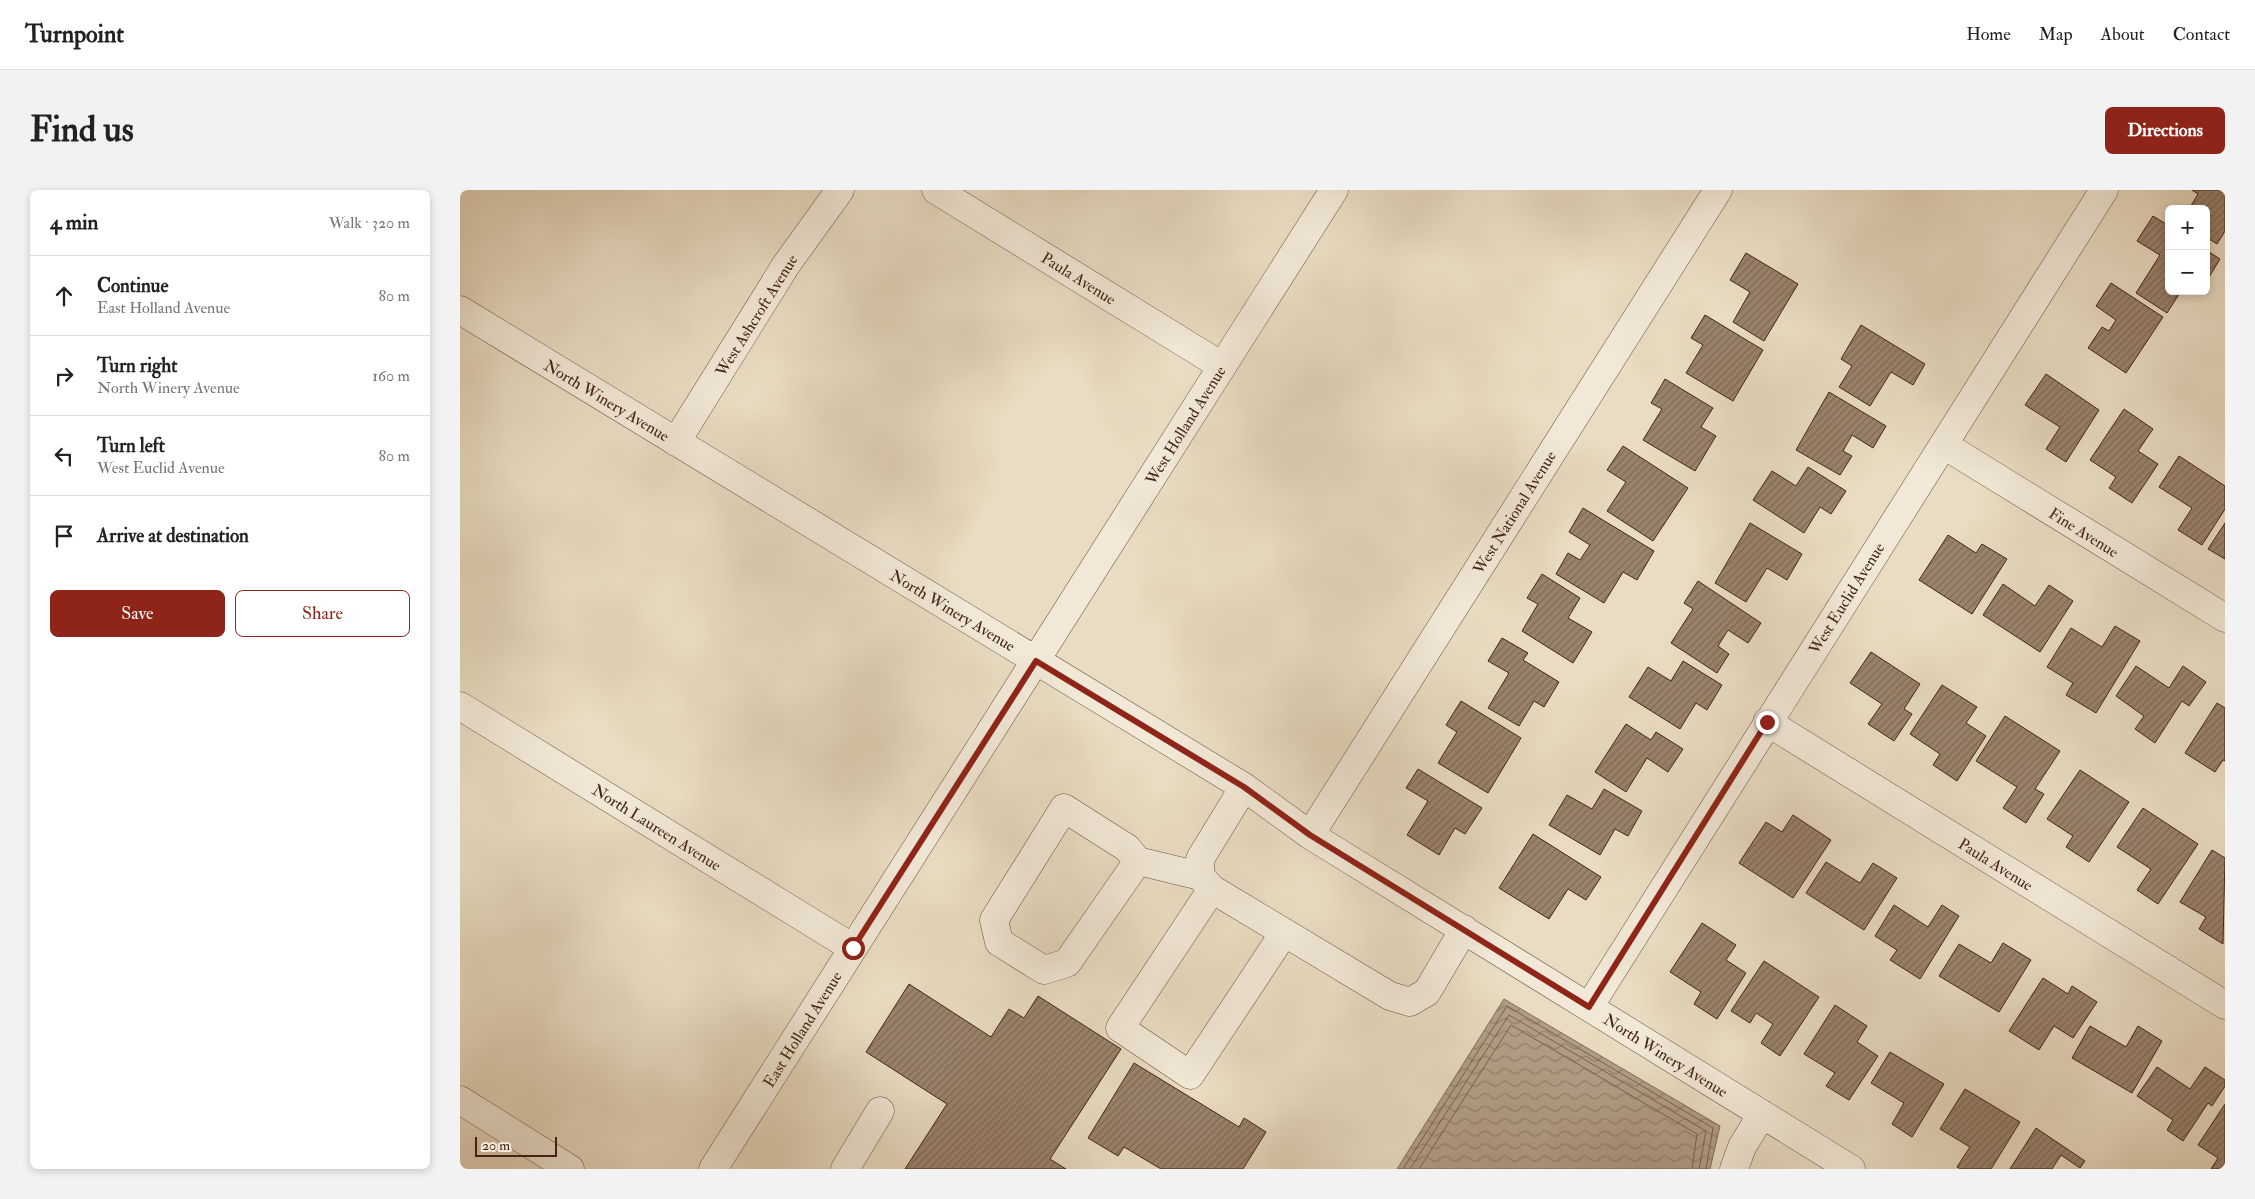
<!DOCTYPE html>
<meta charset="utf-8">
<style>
:root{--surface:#fff;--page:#f2f2f2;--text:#222;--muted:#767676;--line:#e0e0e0;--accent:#8f2418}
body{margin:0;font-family:"IM FELL Double Pica",serif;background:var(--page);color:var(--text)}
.controls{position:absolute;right:15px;top:15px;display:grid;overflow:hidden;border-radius:8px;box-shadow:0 2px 8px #0003}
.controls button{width:45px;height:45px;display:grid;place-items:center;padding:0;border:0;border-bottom:1px solid var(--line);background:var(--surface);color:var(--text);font:25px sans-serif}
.scale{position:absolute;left:15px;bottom:12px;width:82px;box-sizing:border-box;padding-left:5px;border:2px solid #442314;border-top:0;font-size:14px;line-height:18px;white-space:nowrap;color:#442314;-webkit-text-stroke:4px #f1e8d7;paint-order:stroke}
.stop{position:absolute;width:15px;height:15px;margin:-11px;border:4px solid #8f2418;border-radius:50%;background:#fff}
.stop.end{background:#8f2418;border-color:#fff;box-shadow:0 1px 5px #0008}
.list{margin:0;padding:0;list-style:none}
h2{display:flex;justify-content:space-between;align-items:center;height:65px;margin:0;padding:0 20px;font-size:21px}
h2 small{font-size:16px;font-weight:400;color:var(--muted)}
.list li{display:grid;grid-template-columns:32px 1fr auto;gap:15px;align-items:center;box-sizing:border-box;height:80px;padding:0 20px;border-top:1px solid var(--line)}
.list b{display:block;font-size:19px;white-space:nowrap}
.list p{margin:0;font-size:16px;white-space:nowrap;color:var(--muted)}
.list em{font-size:16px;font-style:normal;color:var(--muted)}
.actions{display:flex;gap:10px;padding:15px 20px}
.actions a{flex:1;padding:11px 0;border:1px solid var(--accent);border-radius:8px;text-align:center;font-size:18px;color:var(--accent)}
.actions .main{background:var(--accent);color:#fff}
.icon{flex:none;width:28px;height:28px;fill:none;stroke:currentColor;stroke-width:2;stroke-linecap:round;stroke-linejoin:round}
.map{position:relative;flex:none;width:1765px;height:979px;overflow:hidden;border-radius:8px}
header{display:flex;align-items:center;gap:30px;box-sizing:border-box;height:70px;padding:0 25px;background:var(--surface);border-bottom:1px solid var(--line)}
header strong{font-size:24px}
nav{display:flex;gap:28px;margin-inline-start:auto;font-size:18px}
.intro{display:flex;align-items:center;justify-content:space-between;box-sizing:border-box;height:120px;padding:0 30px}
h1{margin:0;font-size:35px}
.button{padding:12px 22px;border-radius:8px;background:var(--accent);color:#fff;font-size:18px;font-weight:700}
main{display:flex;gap:30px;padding:0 30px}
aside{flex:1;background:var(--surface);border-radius:8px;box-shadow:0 2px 8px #0003}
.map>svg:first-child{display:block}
</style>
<header>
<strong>Turnpoint</strong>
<nav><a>Home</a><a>Map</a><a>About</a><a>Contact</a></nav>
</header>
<div class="intro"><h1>Find us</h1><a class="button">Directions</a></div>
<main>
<aside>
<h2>4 min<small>Walk · 320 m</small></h2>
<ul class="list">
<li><svg class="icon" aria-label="ahead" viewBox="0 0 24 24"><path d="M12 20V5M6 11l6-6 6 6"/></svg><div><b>Continue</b><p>East Holland Avenue</p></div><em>80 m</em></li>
<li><svg class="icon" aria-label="right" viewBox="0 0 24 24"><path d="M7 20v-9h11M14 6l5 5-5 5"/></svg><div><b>Turn right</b><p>North Winery Avenue</p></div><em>160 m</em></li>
<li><svg class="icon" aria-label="left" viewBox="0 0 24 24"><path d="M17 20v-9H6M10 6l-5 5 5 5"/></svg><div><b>Turn left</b><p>West Euclid Avenue</p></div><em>80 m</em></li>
<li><svg class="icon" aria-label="arrive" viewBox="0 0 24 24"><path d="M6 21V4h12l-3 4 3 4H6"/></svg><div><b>Arrive at destination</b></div></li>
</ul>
<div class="actions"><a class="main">Save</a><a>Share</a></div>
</aside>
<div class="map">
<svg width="1765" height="979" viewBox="0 0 1765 979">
<defs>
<pattern id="water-waves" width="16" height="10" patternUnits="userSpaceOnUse" patternTransform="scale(1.25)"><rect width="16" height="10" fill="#b19d87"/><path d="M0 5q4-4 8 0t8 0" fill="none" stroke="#92806d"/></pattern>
<pattern id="building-hatch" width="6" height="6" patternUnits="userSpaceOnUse" patternTransform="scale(1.25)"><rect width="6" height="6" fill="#9a836e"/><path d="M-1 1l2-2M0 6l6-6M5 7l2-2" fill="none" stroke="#7f6b59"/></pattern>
</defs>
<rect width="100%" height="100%" fill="#e9dcc2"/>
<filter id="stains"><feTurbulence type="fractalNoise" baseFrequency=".004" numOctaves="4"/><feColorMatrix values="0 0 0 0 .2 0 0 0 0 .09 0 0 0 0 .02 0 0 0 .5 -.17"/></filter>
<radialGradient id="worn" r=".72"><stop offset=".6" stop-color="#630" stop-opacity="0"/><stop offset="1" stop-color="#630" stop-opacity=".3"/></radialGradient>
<path fill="url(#water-waves)" stroke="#856c59" d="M 1044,809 L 1260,936 L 1250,979 L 937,979 Z"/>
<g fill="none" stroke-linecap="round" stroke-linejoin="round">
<path stroke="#7a604e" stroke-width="1" d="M 943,979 L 1047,816 L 1253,938 L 1246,979
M 950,979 L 1049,825 L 1246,941 L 1239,979
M 959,979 L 1051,835 L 1237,944 L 1232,979"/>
</g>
<path fill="url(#building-hatch)" stroke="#442314" d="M 1732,0 L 1765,0 L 1765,41 L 1757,54 L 1746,47 L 1746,19 L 1729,19 L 1738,4 Z
M 1693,26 L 1709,36 L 1709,101 L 1721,101 L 1707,123 L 1676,103 L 1700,65 L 1677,51 Z
M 1746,60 L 1760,69 L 1746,92 Z
M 1286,63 L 1338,94 L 1304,151 L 1273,132 L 1290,102 L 1270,90 Z
M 1651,93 L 1703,127 L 1666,183 L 1628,158 L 1642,137 L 1649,141 L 1656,130 L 1636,116 Z
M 1245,125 L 1303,160 L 1273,211 L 1226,183 L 1243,155 L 1231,148 Z
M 1401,135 L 1465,174 L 1453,195 L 1431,182 L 1410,216 L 1379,197 L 1392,176 L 1381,169 Z
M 1586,184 L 1639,220 L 1606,272 L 1586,259 L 1600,237 L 1565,215 Z
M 1205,189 L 1253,218 L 1241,237 L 1256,246 L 1235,281 L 1183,250 L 1202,219 L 1191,213 Z
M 1369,202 L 1426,236 L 1413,258 L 1392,245 L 1383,261 L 1392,266 L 1380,285 L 1336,260 Z
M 1664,219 L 1693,239 L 1678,261 L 1698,274 L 1672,313 L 1649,298 L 1656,287 L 1630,270 Z
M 1163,256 L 1228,298 L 1193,351 L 1147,321 L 1166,292 L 1147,280 Z
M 1719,266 L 1765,296 L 1765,319 L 1742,355 L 1718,340 L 1732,318 L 1699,297 Z
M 1348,277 L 1386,301 L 1371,324 L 1360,317 L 1344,343 L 1293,310 L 1312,281 L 1336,296 Z
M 1123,318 L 1194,361 L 1177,390 L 1163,382 L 1144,413 L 1096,384 L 1108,363 L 1120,370 L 1130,355 L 1109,342 Z
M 1290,333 L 1342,364 L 1327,390 L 1307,378 L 1286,412 L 1255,393 Z
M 1765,333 L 1765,369 L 1748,359 Z
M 1488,345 L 1516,363 L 1522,354 L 1547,369 L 1512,424 L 1459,390 Z
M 1082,384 L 1120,408 L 1108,428 L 1132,442 L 1113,473 L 1062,441 L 1078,414 L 1067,408 Z
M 1238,391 L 1301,433 L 1288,453 L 1268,440 L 1258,456 L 1269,464 L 1257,483 L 1211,453 L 1233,419 L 1224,413 Z
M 1543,394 L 1575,416 L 1589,395 L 1613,411 L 1580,462 L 1523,425 Z
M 1655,436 L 1680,451 L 1636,523 L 1606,505 L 1613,493 L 1587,477 L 1611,438 L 1642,457 Z
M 1042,448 L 1068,463 L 1063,470 L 1099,492 L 1084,517 L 1074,511 L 1059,536 L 1028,518 L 1049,483 L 1028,471 Z
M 1411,462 L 1460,494 L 1444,519 L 1452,524 L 1434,551 L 1408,534 L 1422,514 L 1390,493 Z
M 1223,471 L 1262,495 L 1247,520 L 1236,513 L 1220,539 L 1169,507 L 1188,477 L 1211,491 Z
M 1676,476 L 1709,498 L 1723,476 L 1746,492 L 1729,516 L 1722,511 L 1695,553 L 1675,539 L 1684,526 L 1656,506 Z
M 1482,495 L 1517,517 L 1506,533 L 1526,546 L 1497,591 L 1473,575 L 1480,564 L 1450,544 Z
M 1001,511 L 1061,548 L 1028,603 L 978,573 L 997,542 L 986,535 Z
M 1757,513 L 1765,518 L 1765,571 L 1763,570 L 1755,582 L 1725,563 Z
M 1545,526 L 1600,561 L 1575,599 L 1584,604 L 1566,633 L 1543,618 L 1557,597 L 1516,571 Z
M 1166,534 L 1191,550 L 1196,542 L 1223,559 L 1208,582 L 1187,568 L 1166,602 L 1135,582 Z
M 958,579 L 1022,618 L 1005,644 L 995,638 L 979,665 L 947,645 L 968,611 L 946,598 Z
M 1620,580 L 1669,612 L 1629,672 L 1606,657 L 1613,646 L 1587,629 Z
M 1144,599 L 1182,621 L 1168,646 L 1155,639 L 1140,665 L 1089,635 L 1107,605 L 1132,619 Z
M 1683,618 L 1738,654 L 1698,714 L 1677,700 L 1691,679 L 1657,657 Z
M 1333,625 L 1371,650 L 1333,708 L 1279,673 L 1306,632 L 1322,642 Z
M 1073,644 L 1141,687 L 1126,710 L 1108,699 L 1089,729 L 1039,698 Z
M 1752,660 L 1765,668 L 1763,754 L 1739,739 L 1746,727 L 1720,712 Z
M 1366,672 L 1400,693 L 1413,673 L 1437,688 L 1404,740 L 1346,703 Z
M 1434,715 L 1468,737 L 1482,715 L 1499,726 L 1460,789 L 1430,770 L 1437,760 L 1415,746 Z
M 1242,733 L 1276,755 L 1266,770 L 1286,783 L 1257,829 L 1234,814 L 1241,802 L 1210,782 Z
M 1543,753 L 1571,770 L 1539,822 L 1479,786 L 1499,754 L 1531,773 Z
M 1304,771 L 1359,807 L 1320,866 L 1301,853 L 1313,834 L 1296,823 L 1290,833 L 1271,821 Z
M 1583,788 L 1608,804 L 1612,796 L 1637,812 L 1613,848 L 1594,836 L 1579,860 L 1549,841 Z
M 449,794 L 531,847 L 549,819 L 564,828 L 578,806 L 661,859 L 590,969 L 606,979 L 445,979 L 487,914 L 406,862 Z
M 1375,815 L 1407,836 L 1397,852 L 1418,866 L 1389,910 L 1366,896 L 1375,883 L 1344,864 Z
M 1630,836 L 1666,857 L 1678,836 L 1702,851 L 1672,903 L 1612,868 Z
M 1430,862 L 1484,894 L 1452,947 L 1432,934 L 1444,913 L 1411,893 Z
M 674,873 L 779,937 L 784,928 L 806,942 L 783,979 L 701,979 L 664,957 L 658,966 L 628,948 Z
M 1697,877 L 1730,899 L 1745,877 L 1765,890 L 1765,896 L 1752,916 L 1748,913 L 1723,951 L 1707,940 L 1713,930 L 1677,906 Z
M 1505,899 L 1560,932 L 1531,979 L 1501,979 L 1497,977 L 1510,957 L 1480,939 Z
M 1765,914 L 1765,979 L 1751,979 L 1758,968 L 1738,955 Z
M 1576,938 L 1625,971 L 1620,978 L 1601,965 L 1592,979 L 1550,979 Z"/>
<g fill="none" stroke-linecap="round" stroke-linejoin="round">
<defs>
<path id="minor" d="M 476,0 L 762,176
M 0,120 L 784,597 L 850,645 L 1391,979
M 216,252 L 326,75 L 380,0
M 1484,255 L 1765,428
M 0,516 L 393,758
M 1307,532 L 1765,815
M 784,597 L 740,669 L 740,686 L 752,699 L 930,806 L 950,812 L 967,802 L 1004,739
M 850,645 L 1258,0
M 671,681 L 607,773 L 584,780 L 539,752 L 534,730 L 604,618 L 667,658 L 678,671 L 740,686
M 752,699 L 660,838 L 730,885 L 824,743
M 1129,817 L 1644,0
M 0,910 L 110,979
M 253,979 L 874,0
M 385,979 L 420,921
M 1274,979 L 1282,957 L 1302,924"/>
</defs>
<use href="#minor" stroke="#6d5140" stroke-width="29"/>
<use href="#minor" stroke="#f1e8d7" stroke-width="28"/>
</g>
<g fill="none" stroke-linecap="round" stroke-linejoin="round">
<path stroke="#8f2418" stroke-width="6" d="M 393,758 L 576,471 L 784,597 L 850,645 L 1129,817 L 1307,532"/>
</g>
<g text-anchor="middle" stroke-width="4" stroke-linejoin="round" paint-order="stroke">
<g font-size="16" fill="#442314" stroke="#f1e8d7">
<text transform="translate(619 88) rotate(32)" y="6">Paula Avenue</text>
<text transform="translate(296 125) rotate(-58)" y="6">West Ashcroft Avenue</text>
<text transform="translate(147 210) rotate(31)" y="6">North Winery Avenue</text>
<text transform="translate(725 235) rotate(-58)" y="6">West Holland Avenue</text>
<text transform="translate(1054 322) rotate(-58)" y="6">West National Avenue</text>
<text transform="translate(1624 342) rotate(32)" y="6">Fine Avenue</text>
<text transform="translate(1386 408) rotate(-58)" y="6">West Euclid Avenue</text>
<text transform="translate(493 420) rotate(31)" y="6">North Winery Avenue</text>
<text transform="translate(197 637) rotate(32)" y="6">North Laureen Avenue</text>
<text transform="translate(1536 674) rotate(32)" y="6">Paula Avenue</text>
<text transform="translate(342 839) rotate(-58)" y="6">East Holland Avenue</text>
<text transform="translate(1206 865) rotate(32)" y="6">North Winery Avenue</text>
</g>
</g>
<rect width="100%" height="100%" filter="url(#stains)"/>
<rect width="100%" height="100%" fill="url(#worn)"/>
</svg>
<div class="controls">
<button>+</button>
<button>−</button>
</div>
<div class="scale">20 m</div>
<div class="stop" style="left:393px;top:758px"></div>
<div class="stop end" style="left:1307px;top:532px"></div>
</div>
</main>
